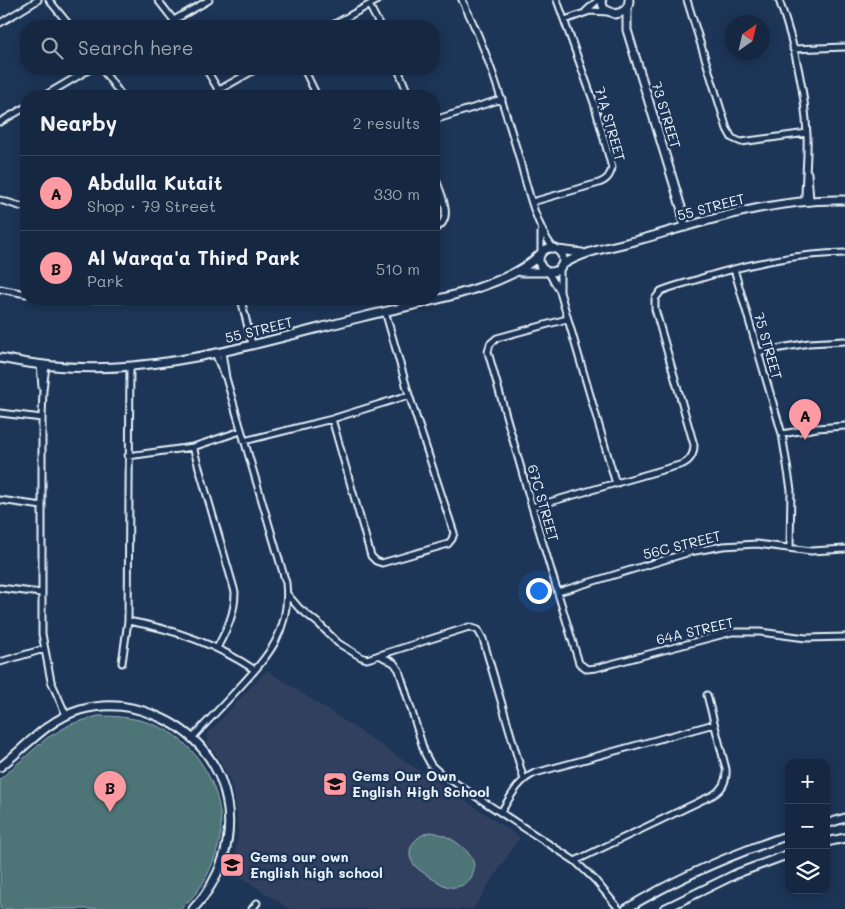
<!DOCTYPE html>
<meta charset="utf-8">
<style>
:root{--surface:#162841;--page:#23344c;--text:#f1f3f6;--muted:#9ea6b1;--line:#35445a;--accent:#ff9aa2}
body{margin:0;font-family:Mali,sans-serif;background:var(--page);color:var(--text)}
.controls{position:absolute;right:15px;bottom:15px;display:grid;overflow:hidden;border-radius:10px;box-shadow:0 2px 12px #0003}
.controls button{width:45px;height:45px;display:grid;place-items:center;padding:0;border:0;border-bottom:1px solid var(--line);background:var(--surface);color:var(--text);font:25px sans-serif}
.compass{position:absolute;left:725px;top:15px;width:45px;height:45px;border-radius:50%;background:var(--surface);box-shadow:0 2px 12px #0003;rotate:34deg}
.you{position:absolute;left:538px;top:590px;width:18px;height:18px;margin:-12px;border:4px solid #fff;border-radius:50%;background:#1a73e8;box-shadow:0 0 0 8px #1a73e833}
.badge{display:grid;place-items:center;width:32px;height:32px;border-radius:50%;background:var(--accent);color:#111;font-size:16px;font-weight:700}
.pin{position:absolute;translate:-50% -41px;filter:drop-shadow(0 1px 2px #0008)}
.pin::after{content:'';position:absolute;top:26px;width:18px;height:15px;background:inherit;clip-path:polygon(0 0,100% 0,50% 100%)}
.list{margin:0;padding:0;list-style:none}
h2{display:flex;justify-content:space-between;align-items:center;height:65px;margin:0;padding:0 20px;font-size:21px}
h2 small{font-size:16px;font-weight:400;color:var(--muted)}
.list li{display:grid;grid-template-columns:32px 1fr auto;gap:15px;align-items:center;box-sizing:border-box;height:75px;padding:0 20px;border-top:1px solid var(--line)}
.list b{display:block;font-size:19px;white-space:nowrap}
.list p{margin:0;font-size:16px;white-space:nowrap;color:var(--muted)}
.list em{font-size:16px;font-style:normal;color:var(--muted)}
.icon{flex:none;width:28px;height:28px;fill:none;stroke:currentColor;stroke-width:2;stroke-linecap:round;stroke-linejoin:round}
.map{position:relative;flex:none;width:845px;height:909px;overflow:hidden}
.search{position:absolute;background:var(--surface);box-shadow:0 2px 12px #0003;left:20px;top:20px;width:420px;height:55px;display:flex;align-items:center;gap:12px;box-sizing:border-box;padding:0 18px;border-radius:20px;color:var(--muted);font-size:19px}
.panel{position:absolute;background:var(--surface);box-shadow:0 2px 12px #0003;left:20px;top:90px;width:420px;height:215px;border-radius:20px}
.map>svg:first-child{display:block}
</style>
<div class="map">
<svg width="845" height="909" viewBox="0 0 845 909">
<rect width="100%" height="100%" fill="#1d3557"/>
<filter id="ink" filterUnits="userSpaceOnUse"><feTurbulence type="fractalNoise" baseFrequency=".02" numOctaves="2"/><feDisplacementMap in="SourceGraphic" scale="10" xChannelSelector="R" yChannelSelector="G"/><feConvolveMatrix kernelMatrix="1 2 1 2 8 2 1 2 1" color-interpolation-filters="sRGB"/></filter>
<g filter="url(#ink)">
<path fill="#31415f" d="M 267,670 L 520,837 L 473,909 L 290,909 L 230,870 L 235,854 L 238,836 L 237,817 L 234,793 L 228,776 L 217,755 L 208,744 L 207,734 Z"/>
<path fill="#4e7477" stroke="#9bb2b8" d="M 98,716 C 120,716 141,718 162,728 C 197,745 220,785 221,824 C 222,843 210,874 199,889 C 194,896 187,903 181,909 L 0,909 L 0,779 L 47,738 L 71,724 Z
M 430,832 C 448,833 483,855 472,876 C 469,882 463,886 456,887 C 447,889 439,882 431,878 C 426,874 420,871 415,866 C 403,852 414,836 430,832 Z"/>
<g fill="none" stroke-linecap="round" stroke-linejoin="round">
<defs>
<path id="street" d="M 49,0 L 70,26
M 158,0 L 178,26
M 462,0 C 486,47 501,97 516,147 C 526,180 533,221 553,248
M 687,0 L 727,129 L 732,138 L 741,142 L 807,133
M 779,0 C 794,43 805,89 807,135 C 808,157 805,179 805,201
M 369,5 L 380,26
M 586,11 L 598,0
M 174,20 L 209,0
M 565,20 L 590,11 L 608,12
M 0,23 L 38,0
M 331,26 L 378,0
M 793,49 L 845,47
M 102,69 L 122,96
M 206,69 L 222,96
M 304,69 L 317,96
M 398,69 L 409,96
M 219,90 L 256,69
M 44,96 L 90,69
M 434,120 L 502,99
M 0,122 L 26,107
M 808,173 L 810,200
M 434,174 C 439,190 457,220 434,229
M 0,200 L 26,208
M 532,202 L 599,183 C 607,180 610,176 612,168 L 594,103 L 557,0
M 541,232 L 541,252
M 560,269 L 560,292 L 616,484
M 734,269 L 782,434 L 791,490 L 790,548
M 548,272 L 560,291
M 0,289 L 26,294
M 63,299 L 122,299
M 241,299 L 252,344
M 567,319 L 497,338 L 490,344 L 488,352 L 532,507 L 579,663 L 587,669 L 596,668 L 732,632 L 760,632 L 806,638 L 845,637
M 758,352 L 809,343 L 845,341
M 215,353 L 224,375
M 40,364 L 42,387
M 46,365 L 43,390 L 42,418 L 42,634 L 51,681 L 66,715
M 0,413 L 42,418
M 332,419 L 371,556 L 376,561 L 382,563 L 448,544 L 452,539 L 454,533 L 409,395 L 385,311
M 782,434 L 817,428 L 845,426
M 244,441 L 332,419 L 409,395
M 193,447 L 235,592 C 235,614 227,629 217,648
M 128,456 L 193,447 L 241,431
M 0,500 L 42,506
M 532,507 L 683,464 C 691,460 694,454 694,445 L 655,309 L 655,299 L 661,291 C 675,285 691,282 705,277 C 753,263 795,254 845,253
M 0,588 L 41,593
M 558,592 L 690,552 L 723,546 L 757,544 L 811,551 L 845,549
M 287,594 L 299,608 L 319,624 L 338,643 L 361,657 L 367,659 L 469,627 L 478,630 L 483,639 L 524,780
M 128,621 C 174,629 216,644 255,670
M 379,655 L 394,663 L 399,670 L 425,754 L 431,765 L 440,773 L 575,861 L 595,880 L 619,909
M 0,662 L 44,649
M 122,663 L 128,621 L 130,366
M 192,738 C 207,722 222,706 237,690 C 268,656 291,632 286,583 L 226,378 L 222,352
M 501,812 C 510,798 518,780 535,773 L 714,724
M 575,861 L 713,795 C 723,789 727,781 726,769 L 707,695
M 252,909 L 257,903"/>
<path id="secondary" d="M 601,0 L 604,9 L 615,14 C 623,13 629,9 629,0
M 627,8 L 627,30 L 681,207 L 685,227
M539 260a12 12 0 1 1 24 0a12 12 0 1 1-24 0Z
M 558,250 L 582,253
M 562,265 C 588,249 614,247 642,239 C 709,220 775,198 845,200
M 521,272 L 545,272
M 0,358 C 43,367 89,370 132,366 C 210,359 286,336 362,317 C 409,305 506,290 539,255
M 0,767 C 26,747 47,720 80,710 C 105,703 131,705 154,715 C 237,747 252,847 193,909
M 826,824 L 845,818
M 826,842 L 845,838
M 626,909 C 677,878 732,854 789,835
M 664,909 L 738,873 L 789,854"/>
</defs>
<use href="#street" stroke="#e8f1f8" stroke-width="9"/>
<use href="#secondary" stroke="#e8f1f8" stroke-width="11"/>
<use href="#street" stroke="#1d3557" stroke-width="5"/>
<use href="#secondary" stroke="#1d3557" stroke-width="7"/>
</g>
</g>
<defs>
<symbol id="school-square" viewBox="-11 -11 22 22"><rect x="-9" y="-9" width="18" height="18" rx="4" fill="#ff9aa2" stroke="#1d3557"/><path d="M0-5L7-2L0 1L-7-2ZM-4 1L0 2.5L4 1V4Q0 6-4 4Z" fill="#111"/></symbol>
</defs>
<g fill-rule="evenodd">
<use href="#school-square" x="321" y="770" width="28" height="28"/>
<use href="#school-square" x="218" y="851" width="28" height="28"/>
</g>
<g text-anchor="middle" stroke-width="5" stroke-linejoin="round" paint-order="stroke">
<g font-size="14" fill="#e8f1f8" stroke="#1d3557">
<text transform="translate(666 115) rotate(73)" y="5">73 STREET</text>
<text transform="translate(610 124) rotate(74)" y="5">71A STREET</text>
<text transform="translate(711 207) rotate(-15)" y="5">55 STREET</text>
<text transform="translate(259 330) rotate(-14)" y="5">55 STREET</text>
<text transform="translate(768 346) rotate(74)" y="5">75 STREET</text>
<text transform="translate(543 503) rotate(74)" y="5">67C STREET</text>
<text transform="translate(682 545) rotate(-14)" y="5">56C STREET</text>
<text transform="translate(695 631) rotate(-13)" y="5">64A STREET</text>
</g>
<g font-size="14" font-weight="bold" fill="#e8f1f8" stroke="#1d3557" text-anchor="start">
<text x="352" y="781">Gems Our Own<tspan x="352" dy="16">English High School</tspan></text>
<text x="250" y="862">Gems our own<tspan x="250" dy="16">English high school</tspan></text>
</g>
</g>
</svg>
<div class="controls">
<button>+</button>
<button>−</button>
<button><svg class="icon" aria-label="layers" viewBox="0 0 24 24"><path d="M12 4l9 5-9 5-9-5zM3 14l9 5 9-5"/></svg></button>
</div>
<svg class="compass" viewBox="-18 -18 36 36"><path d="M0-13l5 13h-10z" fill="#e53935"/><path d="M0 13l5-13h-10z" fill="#9ea6b1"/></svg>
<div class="you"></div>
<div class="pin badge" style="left:805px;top:440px">A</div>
<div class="pin badge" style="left:110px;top:812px">B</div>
<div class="search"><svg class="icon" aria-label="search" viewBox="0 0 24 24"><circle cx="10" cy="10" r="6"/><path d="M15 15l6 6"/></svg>Search here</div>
<section class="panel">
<h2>Nearby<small>2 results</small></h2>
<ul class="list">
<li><span class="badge">A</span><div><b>Abdulla Kutait</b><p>Shop · 79 Street</p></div><em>330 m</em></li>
<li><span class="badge">B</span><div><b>Al Warqa'a Third Park</b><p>Park</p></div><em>510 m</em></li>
</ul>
</section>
</div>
